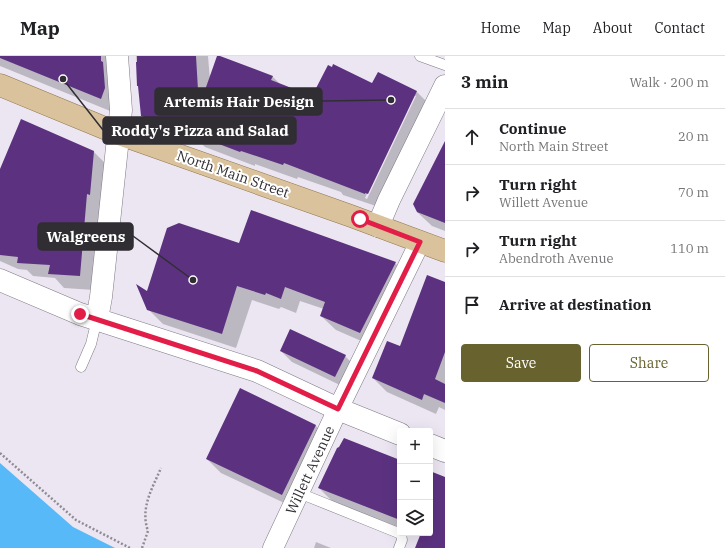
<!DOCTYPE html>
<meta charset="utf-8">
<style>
:root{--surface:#fff;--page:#f2f2f2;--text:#202124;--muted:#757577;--line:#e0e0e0;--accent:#68622f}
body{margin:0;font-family:"IBM Plex Serif",serif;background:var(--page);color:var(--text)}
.controls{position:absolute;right:12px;bottom:12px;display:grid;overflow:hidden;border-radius:4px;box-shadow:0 4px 16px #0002}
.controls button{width:36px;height:36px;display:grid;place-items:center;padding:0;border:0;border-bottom:1px solid var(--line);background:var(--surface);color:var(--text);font:20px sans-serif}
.stop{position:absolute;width:12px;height:12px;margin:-9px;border:3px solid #e11d48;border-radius:50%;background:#fff}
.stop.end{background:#e11d48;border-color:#fff;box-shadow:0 1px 4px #0008}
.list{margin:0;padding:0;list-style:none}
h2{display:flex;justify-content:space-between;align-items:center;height:52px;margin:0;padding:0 16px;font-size:17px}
h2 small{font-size:13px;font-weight:400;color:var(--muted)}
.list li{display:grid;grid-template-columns:26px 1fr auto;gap:12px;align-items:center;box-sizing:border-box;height:56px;padding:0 16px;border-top:1px solid var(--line)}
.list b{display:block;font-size:15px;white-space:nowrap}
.list p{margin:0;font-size:13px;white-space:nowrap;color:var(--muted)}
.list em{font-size:13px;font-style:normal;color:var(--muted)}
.actions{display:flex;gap:8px;padding:12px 16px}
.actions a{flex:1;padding:9px 0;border:1px solid var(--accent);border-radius:4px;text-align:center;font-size:14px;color:var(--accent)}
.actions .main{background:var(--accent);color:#fff}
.icon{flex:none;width:22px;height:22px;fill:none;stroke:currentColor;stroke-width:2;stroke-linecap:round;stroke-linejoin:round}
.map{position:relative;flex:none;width:445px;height:492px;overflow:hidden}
header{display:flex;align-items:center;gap:24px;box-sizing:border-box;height:56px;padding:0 20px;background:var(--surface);border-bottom:1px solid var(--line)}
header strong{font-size:19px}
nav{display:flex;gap:22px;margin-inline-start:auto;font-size:14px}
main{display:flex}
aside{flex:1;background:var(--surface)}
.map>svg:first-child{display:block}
</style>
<header>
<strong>Map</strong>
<nav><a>Home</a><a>Map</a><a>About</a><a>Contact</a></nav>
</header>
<main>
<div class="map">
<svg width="445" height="492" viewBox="0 0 445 492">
<rect width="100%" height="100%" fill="#ece6f2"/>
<path fill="#57b9f8" d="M 0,407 L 73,471 L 115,492 L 0,492 Z"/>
<path fill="#0003" fill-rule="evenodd" d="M 0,0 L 114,0 L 115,57 L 0,10 Z
M 136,0 L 208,0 L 210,24 L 272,20 L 280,28 L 313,41 L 373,28 L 378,17 L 417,36 L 431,50 L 382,152 L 343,139 L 341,136 L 298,121 L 297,123 L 255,108 L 255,110 L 205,91 L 201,87 L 156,74 L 142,60 ZM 414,40 L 416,40 L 367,143 L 365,142 Z
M 445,89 L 445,175 L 432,170 L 417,156 Z
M 94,96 L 108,110 L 94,234 L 64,232 L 55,222 L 33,220 L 27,214 L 18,213 L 0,205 L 0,114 Z
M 240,189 L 395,207 L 409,221 L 375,291 L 336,274 L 321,260 L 324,253 L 300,245 L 296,257 L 281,251 L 279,253 L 252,244 L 236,292 L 163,268 L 148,253 L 148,236 Z
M 445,227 L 445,354 L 439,351 L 436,358 L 387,336 L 373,322 L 400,292 Z
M 281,295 L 345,300 L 356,311 L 346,332 L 292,306 Z
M 315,369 L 330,384 L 297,453 L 221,417 L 207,403 Z
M 400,405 L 400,472 L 333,446 L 319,432 Z
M 430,416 L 445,422 L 445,492 L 419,492 L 421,480 L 413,477 L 430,477 Z
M 316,486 L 331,492 L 314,492 Z"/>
<path fill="#5c3280" d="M 0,0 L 101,0 L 101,5 L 103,6 L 105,32 L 101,43 L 0,2 Z
M 137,0 L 196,0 L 199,51 L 217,0 L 220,0 L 273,20 L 271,24 L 312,40 L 328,9 L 332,11 L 333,8 L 372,27 L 378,16 L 417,35 L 368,138 L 365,137 L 365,138 L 284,107 L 283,109 L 241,95 L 240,96 L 190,77 L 191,74 L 141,60 L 138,30 L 137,30 L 136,6 L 137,6 Z
M 21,63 L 94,95 L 90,139 L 87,138 L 80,220 L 48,218 L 50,209 L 17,207 L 18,201 L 0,199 L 0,113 Z
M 445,85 L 445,167 L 417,156 L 413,148 Z
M 251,154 L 396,206 L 360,277 L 320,260 L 325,246 L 285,231 L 281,243 L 266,237 L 265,239 L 237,230 L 222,278 L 147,254 L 136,228 L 147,235 L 167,172 L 179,167 L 239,187 Z
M 427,219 L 445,226 L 445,296 L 435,323 L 445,328 L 445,347 L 424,338 L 422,344 L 372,322 L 387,285 L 400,290 Z
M 290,273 L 346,299 L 335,321 L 280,295 Z
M 240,332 L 316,369 L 282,439 L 206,403 Z
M 344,382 L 400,404 L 400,464 L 318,432 L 337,392 L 339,391 Z
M 430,415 L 445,421 L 445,492 L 415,492 L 421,477 L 430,477 Z"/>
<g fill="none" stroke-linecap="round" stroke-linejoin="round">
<defs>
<path id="service" d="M 420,0 L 445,9
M 81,311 L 91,288 L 97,263
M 299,437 L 401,478 L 402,484 L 399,492"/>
<path id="minor" d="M 273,492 L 338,353 L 420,186"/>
<path id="tertiary" d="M 378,170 L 389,144 L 445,30
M 0,224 L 80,258 L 257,315 L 338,353 L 400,378
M 97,263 L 101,241 L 121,54 L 117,0
M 430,389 L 445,395"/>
<path id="primary" d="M 0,29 L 119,78 L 351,160 L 445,195"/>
</defs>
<use href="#service" stroke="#7e7984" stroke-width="11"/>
<use href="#minor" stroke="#7e7984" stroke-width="21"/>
<use href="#tertiary" stroke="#7e7984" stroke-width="23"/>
<use href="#primary" stroke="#8f754c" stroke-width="23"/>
<path stroke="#8f8b93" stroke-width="2.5" stroke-dasharray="2 2" stroke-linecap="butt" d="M 0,397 L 76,464 L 130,492
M 142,492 L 148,475 C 140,452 152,433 161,412"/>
<use href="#service" stroke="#fff" stroke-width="10"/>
<use href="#minor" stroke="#fff" stroke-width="20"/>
<use href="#tertiary" stroke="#fff" stroke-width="22"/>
<use href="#primary" stroke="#dac39c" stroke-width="22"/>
</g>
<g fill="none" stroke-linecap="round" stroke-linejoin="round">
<path stroke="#e11d48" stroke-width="5" d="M 80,258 L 257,315 L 338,353 L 420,186 L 360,163"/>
</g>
<g text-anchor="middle" stroke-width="4" stroke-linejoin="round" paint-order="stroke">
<g font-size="14" fill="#302e33" stroke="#fff">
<text transform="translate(233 118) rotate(19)" y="5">North Main Street</text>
<text transform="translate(310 414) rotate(-65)" y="5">Willett Avenue</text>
</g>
</g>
<path fill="none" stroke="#302e33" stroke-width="1.5" d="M391 44L322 45M63 23L103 74M193 224L133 180"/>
<g fill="#302e33" stroke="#fff" stroke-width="1.5">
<circle cx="391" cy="44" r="4"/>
<circle cx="63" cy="23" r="4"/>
<circle cx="193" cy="224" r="4"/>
</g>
<g fill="#302e33" stroke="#302e33" stroke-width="1.5">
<rect x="155" y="32" width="167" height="27" rx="4"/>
<rect x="103" y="61" width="193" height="27" rx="4"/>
<rect x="38" y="167" width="95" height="27" rx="4"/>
</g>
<g font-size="15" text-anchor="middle" font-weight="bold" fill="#fff">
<text x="239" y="51">Artemis Hair Design</text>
<text x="200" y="80">Roddy's Pizza and Salad</text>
<text x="86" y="186">Walgreens</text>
</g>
</svg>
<div class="controls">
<button>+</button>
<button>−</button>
<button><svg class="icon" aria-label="layers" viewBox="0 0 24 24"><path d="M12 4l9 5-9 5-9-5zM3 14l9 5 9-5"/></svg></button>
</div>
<div class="stop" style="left:360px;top:163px"></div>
<div class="stop end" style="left:80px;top:258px"></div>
</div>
<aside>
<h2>3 min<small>Walk · 200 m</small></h2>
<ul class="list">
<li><svg class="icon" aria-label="ahead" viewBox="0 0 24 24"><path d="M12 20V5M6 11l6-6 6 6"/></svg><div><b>Continue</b><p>North Main Street</p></div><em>20 m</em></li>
<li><svg class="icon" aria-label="right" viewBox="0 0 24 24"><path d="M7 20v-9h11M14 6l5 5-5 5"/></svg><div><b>Turn right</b><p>Willett Avenue</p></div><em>70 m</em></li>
<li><svg class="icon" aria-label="right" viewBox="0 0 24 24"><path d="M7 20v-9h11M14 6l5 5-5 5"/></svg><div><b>Turn right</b><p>Abendroth Avenue</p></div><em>110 m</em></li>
<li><svg class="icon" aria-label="arrive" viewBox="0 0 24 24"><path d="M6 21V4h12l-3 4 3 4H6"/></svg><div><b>Arrive at destination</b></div></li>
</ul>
<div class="actions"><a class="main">Save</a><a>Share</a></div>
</aside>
</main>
